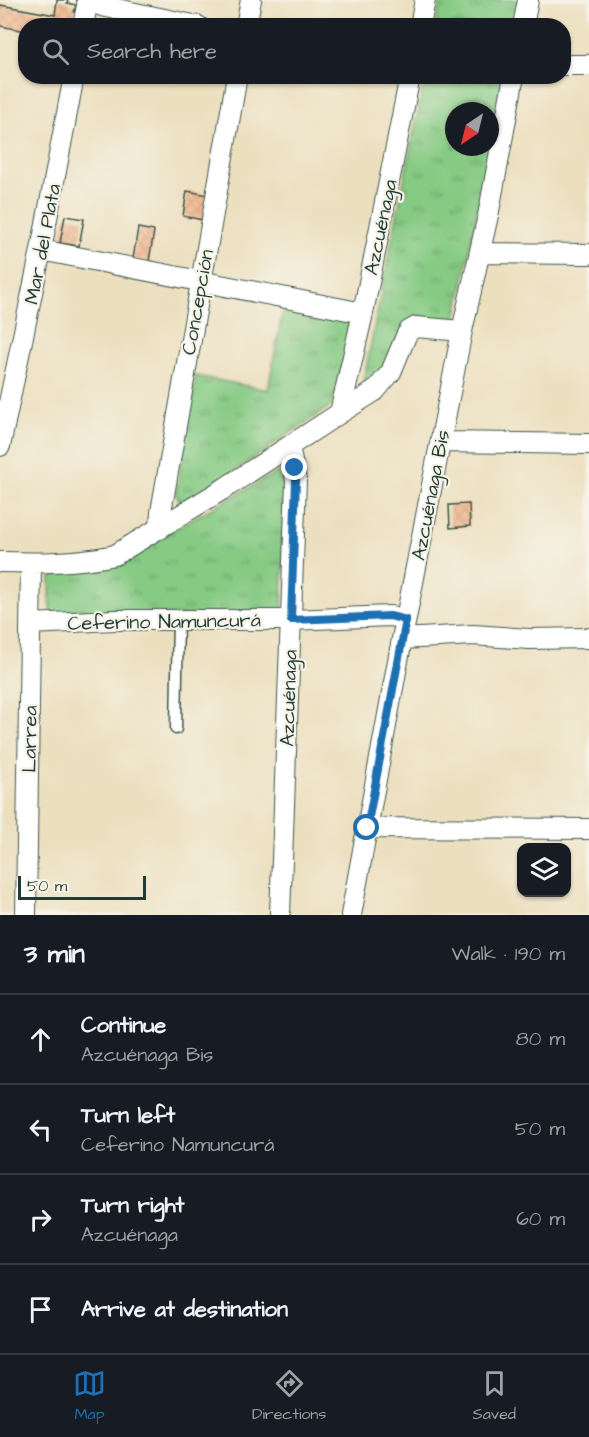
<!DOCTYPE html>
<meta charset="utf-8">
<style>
:root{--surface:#171b24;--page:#242831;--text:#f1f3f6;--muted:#9ea1a6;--line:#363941;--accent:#1f6fb2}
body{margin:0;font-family:"Architects Daughter",sans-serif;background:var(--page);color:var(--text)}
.controls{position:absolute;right:18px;bottom:18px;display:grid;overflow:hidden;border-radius:12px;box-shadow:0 2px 4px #0004}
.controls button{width:54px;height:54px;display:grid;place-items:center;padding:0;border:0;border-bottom:2px solid var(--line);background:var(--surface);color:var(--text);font:30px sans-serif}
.compass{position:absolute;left:445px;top:102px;width:54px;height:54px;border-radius:50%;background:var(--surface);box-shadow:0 2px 4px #0004;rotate:215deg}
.scale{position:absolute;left:18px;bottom:15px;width:128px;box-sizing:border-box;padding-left:6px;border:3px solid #1f3d34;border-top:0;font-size:16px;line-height:21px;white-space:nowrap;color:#1f3d34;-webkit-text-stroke:4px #f7f3e8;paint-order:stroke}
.stop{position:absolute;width:18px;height:18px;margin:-14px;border:4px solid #1f6fb2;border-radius:50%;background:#fff}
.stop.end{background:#1f6fb2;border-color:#fff;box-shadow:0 2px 6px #0008}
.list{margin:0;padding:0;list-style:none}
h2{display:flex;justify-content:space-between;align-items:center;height:78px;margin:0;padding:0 24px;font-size:26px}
h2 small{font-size:20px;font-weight:400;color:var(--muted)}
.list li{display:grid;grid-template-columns:39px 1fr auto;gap:18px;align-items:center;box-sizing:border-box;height:90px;padding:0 24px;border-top:2px solid var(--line)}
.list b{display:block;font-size:22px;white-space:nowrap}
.list p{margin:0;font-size:20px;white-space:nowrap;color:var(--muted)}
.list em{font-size:20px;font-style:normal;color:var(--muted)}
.icon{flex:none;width:33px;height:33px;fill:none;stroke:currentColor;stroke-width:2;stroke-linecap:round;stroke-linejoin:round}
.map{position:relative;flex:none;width:589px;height:915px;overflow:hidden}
.search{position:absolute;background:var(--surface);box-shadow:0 2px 4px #0004;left:18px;right:18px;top:18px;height:66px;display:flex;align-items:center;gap:15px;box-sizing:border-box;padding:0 21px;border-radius:24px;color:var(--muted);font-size:22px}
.sheet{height:438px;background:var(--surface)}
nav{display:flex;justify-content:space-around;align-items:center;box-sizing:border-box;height:84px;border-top:2px solid var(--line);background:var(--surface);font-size:16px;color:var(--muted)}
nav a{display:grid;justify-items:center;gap:3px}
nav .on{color:var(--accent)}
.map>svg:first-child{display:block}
</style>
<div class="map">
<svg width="589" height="915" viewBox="0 0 589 915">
<defs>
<pattern id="park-tufts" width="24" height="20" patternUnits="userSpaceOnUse" patternTransform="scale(1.5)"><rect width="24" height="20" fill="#86ca84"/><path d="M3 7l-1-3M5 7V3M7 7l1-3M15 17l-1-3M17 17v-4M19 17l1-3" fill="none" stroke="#6da56d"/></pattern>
<pattern id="building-cross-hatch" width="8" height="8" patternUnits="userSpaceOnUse" patternTransform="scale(1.5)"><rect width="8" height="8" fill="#f0b68b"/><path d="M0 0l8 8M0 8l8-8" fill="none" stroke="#cd9d79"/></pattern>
</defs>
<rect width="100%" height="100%" fill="#f7f3e8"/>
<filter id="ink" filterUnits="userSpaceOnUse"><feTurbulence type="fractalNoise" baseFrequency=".0167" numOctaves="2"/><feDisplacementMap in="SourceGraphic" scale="12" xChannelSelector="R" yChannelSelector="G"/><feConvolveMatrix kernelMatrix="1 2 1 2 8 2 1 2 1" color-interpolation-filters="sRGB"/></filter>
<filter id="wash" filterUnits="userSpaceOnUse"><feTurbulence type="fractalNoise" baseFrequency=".008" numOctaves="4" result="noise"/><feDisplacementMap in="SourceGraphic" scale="24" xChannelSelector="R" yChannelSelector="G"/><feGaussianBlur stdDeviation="1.35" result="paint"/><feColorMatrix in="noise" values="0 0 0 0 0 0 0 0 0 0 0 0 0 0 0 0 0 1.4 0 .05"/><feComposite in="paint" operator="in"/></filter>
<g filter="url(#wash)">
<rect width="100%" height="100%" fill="#ecdfbe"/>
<path fill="url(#park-tufts)" stroke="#52845c" stroke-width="1.5" d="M 441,0 L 518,0 L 513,25 L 435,25 Z
M 425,77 L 503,77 L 490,145 L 490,111 L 454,111 L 454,147 L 490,147 L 455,323 L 417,316 L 407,322 L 372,387 L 363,383 Z
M 283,309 L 353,321 L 332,405 L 185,504 C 180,501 177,499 176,493 L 196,376 L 268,390 Z
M 285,468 L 282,616 L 52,614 L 50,610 L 50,578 L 60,572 L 112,563 Z"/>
<g id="blocks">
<path fill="url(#building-cross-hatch)" d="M 57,0 L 68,0 L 67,3 L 76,5 L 74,12 L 77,13 L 74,26 L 26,26 L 26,31 L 0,26 L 0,5 L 55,15 Z
M 187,191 L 208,195 L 203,220 L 183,216 Z
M 65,216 L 84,219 L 79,246 L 60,243 Z
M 138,228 L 154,231 L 149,261 L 133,259 Z
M 469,504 L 470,526 L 450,528 L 449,505 Z"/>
</g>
</g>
<g filter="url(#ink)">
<use href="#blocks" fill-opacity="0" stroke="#3e5549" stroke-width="1.5"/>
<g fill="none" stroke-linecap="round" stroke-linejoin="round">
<defs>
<path id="lane" d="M 176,729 L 178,619"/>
<path id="street" d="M 87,0 L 102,6 L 198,26
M 83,26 L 88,0
M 246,26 L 251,0
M 420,26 L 425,0
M 523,26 L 528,0
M 564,65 L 589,65
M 41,250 L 363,313
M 480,253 L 589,254
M 340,413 L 363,313 L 410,76
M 441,442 L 589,444
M 0,446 L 41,250 L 74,76
M 160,529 L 161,512 L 237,76
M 0,562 C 38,563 78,563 115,555 L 225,488 L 340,413 L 375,391 L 391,372 L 406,336 L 409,331 L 416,327 L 462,331
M 30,624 L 115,620 L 291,620 L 390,616 L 406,619
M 402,639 L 473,635 L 529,639 L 589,638
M 367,828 L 589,829
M 26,915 L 31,563
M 280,915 L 296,480 L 289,447
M 351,915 L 402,639 L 462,331 L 489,211 L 514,76"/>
</defs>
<use href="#lane" stroke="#3e5549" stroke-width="13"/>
<use href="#street" stroke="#3e5549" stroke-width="22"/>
<use href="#lane" stroke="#fff" stroke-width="10"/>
<use href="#street" stroke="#fff" stroke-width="20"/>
</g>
</g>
<g fill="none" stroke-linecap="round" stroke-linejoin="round" filter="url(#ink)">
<path stroke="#1f6fb2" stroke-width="8" d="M 295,468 L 296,480 L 291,620 L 390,616 L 406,620 L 367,828"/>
</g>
<g text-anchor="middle" stroke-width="4.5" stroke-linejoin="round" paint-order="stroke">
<g font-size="20" fill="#1f3d34" stroke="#f7f3e8">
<text transform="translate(380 227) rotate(-78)" y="7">Azcuénaga</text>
<text transform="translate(42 244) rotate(-79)" y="7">Mar del Plata</text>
<text transform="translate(197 302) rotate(-80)" y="7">Concepción</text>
<text transform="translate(430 495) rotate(-79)" y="7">Azcuénaga Bis</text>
<text transform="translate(164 621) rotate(-1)" y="7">Ceferino Namuncurá</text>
<text transform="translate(288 698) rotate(-88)" y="7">Azcuénaga</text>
<text transform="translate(29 739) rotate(-89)" y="7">Larrea</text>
</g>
</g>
</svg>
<div class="controls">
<button><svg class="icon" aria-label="layers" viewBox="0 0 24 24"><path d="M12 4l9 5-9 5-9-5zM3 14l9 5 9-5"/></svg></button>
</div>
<svg class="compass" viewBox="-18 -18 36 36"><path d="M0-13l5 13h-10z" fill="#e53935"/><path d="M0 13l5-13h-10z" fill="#9ea1a6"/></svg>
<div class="scale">50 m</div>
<div class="stop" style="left:367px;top:828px"></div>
<div class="stop end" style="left:295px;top:468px"></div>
<div class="search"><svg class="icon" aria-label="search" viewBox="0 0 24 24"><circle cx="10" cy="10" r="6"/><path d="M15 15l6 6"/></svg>Search here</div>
</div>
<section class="sheet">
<h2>3 min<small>Walk · 190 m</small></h2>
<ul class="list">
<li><svg class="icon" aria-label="ahead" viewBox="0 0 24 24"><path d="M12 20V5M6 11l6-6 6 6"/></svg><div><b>Continue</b><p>Azcuénaga Bis</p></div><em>80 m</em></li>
<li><svg class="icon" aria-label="left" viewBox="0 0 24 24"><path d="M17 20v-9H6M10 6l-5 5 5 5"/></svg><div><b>Turn left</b><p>Ceferino Namuncurá</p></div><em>50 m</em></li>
<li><svg class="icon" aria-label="right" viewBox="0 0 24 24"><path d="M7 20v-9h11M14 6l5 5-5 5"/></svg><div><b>Turn right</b><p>Azcuénaga</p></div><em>60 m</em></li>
<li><svg class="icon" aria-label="arrive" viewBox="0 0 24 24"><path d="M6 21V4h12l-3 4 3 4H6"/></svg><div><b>Arrive at destination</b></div></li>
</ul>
</section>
<nav>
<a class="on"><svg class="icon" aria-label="map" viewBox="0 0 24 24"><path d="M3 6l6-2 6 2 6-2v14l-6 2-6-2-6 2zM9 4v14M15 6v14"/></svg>Map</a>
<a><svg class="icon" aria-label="directions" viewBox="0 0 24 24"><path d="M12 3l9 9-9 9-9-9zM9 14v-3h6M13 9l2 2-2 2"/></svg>Directions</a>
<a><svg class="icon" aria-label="saved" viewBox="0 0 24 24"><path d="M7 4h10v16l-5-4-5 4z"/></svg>Saved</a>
</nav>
